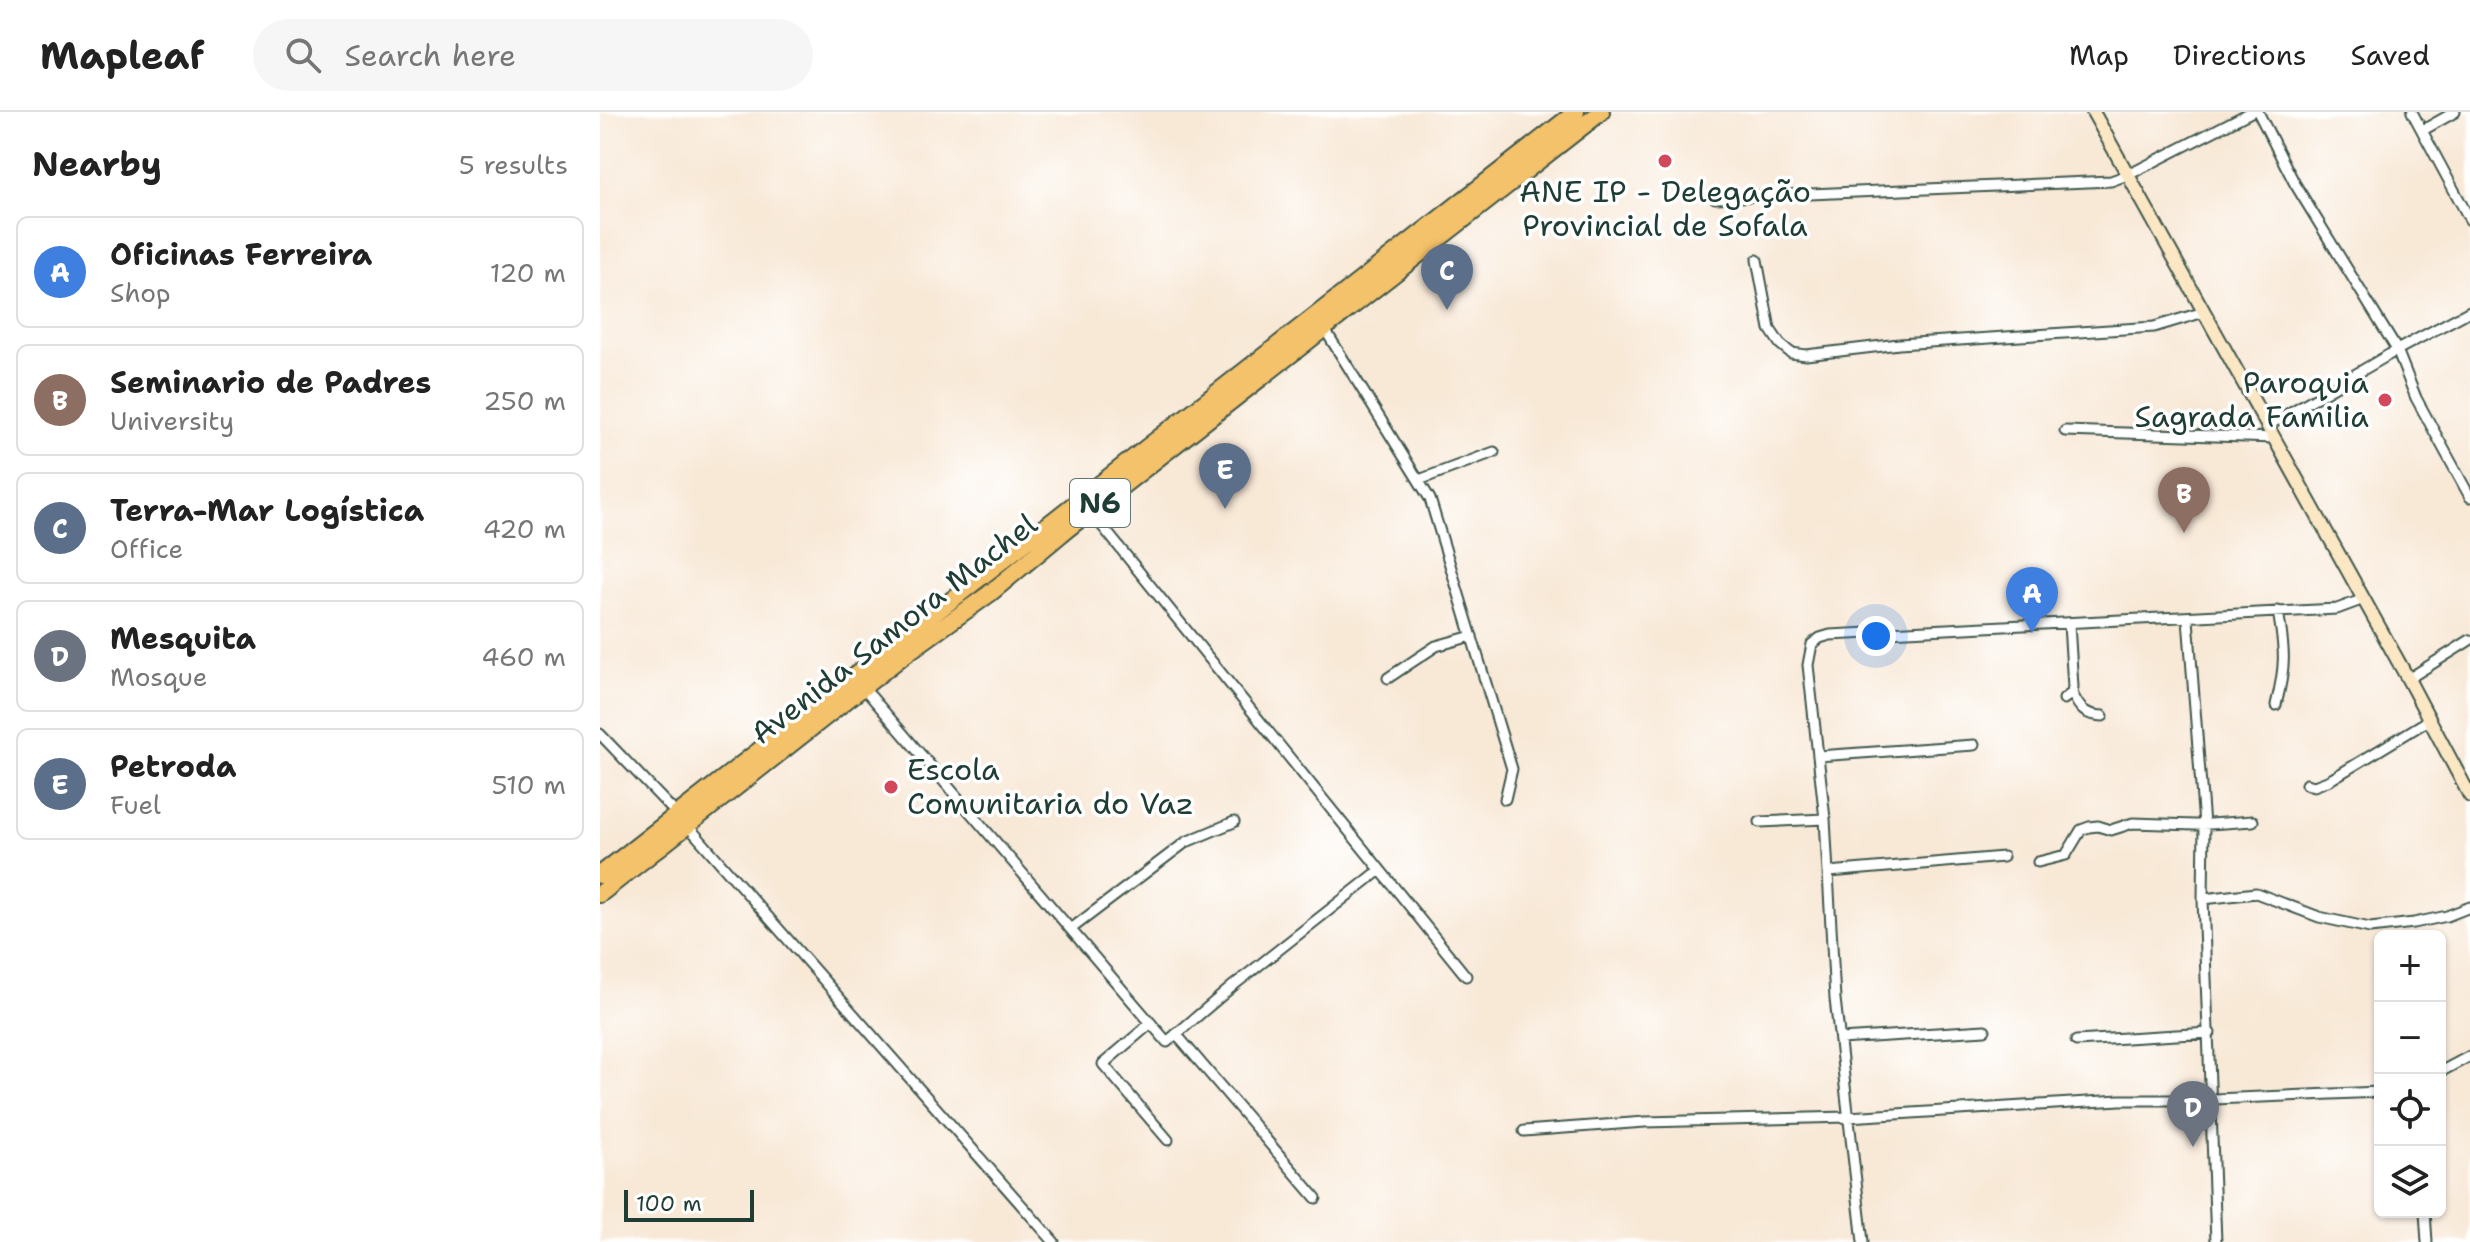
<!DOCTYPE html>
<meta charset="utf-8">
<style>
:root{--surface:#fff;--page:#f6f6f6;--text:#222;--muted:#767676;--line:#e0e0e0;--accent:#1a73e8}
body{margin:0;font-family:"Shantell Sans",sans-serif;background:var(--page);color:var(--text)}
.controls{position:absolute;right:24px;bottom:24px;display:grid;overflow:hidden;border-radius:12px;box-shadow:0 2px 6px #0004}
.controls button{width:72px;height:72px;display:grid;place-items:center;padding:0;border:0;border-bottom:2px solid var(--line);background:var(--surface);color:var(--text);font:40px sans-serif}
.scale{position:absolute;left:24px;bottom:20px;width:130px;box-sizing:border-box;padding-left:8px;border:4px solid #1f3d34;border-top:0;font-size:22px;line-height:28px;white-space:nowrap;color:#1f3d34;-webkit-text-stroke:6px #fff;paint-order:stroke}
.you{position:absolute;left:1276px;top:524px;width:28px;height:28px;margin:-20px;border:6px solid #fff;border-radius:50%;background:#1a73e8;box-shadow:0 0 0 12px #1a73e833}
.badge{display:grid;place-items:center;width:52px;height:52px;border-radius:50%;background:var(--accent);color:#fff;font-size:26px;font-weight:700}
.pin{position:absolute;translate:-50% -66px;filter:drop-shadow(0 2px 4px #0008)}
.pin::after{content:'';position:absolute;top:42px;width:28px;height:24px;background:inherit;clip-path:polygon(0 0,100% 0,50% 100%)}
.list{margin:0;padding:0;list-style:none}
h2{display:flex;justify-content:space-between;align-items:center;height:104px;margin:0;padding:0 32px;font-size:34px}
h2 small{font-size:26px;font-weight:400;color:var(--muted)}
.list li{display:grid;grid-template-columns:52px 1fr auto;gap:24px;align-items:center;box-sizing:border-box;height:112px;margin:0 16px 16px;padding:0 16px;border:2px solid var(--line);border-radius:12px}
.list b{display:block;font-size:30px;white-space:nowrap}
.list p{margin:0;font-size:26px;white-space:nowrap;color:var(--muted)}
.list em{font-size:26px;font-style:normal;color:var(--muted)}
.icon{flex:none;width:44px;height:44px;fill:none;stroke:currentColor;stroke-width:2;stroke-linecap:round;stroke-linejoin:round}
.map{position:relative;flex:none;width:1870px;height:1130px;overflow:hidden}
header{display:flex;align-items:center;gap:48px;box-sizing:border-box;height:112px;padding:0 40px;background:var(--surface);border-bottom:2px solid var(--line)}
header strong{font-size:38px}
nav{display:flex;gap:44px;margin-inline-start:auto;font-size:28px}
.search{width:560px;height:72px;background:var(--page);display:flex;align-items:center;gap:20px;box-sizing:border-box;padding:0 28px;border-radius:44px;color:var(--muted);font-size:30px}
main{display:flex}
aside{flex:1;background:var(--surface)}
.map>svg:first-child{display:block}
</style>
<header>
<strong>Mapleaf</strong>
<div class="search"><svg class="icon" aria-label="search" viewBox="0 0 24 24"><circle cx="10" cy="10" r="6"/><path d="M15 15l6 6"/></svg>Search here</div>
<nav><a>Map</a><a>Directions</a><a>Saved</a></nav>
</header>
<main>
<aside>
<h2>Nearby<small>5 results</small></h2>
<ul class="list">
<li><span class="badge" style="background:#3f7fe0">A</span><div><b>Oficinas Ferreira</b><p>Shop</p></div><em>120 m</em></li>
<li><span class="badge" style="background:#8d6e63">B</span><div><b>Seminario de Padres</b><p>University</p></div><em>250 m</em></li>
<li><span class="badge" style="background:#5c6f8a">C</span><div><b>Terra-Mar Logística</b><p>Office</p></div><em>420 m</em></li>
<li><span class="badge" style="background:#6b7280">D</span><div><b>Mesquita</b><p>Mosque</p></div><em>460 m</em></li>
<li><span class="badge" style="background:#5c6f8a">E</span><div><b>Petroda</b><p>Fuel</p></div><em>510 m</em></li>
</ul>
</aside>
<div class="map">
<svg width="1870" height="1130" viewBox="0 0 1870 1130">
<rect width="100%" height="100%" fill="#fff"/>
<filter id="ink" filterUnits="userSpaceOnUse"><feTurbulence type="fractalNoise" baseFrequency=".0125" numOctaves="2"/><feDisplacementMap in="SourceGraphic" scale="16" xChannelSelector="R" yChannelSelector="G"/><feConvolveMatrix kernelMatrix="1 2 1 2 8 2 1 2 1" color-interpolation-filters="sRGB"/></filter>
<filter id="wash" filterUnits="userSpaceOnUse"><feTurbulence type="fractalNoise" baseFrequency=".006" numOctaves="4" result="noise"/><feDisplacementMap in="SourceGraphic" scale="32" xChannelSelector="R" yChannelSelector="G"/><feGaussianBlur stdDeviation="1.8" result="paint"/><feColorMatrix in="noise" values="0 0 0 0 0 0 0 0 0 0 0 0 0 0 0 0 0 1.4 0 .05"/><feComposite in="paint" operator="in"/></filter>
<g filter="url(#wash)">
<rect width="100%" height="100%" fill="#f8e8d6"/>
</g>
<g filter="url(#ink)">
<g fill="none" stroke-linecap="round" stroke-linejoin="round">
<defs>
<path id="street" d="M 1658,0 L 1695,72 L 1797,238 L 1816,286 L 1870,385
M 1812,0 L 1870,108
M 1823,18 L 1855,0
M 1115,86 L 1511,69 L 1530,62 L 1651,0
M 1157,148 L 1170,217 L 1180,232 L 1191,241 L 1206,243 L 1299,232 L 1554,215 L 1604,200
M 724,216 L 830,387 L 912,657 L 905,687
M 1667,314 L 1797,238 L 1870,199
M 1465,319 L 1675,326
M 819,368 L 894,340
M 490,399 L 866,864
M 1588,507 L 1604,713 L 1603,787 L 1616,1130
M 788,566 L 836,534 L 872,524
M 1808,567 L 1870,528
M 263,575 L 567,930 L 634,873 L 780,758
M 1472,581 C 1480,598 1485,603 1503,604
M 1464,587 L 1472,581 L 1473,575 L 1469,512
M 1676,593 C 1686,553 1685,540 1678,499
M 0,622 L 88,714 L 454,1130
M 1218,644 L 1374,633
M 1706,672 L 1714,674 L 1730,668 L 1829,608
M 1160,710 L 1225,707
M 1438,750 L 1466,743 L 1481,718 L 1489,715 L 1498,714 L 1511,718 L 1533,711 L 1595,713 L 1653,709
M 1229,760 L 1403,745
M 1603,787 L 1656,781 L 1719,805 L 1770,816 L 1814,811 L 1847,804 L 1870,795
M 471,817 L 586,730 L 634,710
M 551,911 L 503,952 L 568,1028
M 576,922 L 716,1086
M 1240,927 L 1385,918
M 1476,929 L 1610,921
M 1840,960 L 1870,944
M 924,1019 L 1045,1010 L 1248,1005 L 1520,988 L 1591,988 L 1780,980
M 1825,1100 L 1827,1130
M 1263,1130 L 1235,887 L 1225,707 L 1208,553 L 1212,532 L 1220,526 L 1230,523 L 1737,497 L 1764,487"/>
<path id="secondary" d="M 1493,0 L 1808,567 L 1870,684"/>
<path id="highway" d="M 0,763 L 976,0
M 0,782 L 304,543 L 389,482 L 462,421 L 1001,0"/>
</defs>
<use href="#street" stroke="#40574c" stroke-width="13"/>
<use href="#secondary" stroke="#40574c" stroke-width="16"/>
<use href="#highway" stroke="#40574c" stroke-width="20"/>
<use href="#street" stroke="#fff" stroke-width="9"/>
<use href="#secondary" stroke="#fbe7c3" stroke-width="12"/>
<use href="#highway" stroke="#f4c26a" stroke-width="16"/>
</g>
</g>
<g fill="#d1495b" stroke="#fff" stroke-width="3">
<circle cx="1065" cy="49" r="8"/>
<circle cx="1785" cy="288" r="8"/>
<circle cx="291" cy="675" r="8"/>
</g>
<g text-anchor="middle" stroke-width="7" stroke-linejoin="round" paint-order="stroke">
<rect fill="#fff" stroke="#627771" stroke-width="2" x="470" y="367" width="60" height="48" rx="6"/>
<g font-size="28" font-weight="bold" fill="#1f3d34">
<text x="500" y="401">N6</text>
</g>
<g font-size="30" fill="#1f3d34" stroke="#fff">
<text x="1065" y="90">ANE IP - Delegação<tspan x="1065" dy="34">Provincial de Sofala</tspan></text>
<text x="1769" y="281" text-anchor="end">Paroquia<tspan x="1769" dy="34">Sagrada Familia</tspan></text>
<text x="307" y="668" text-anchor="start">Escola<tspan x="307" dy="34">Comunitaria do Vaz</tspan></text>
</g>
<g font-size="30" fill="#1f3d34" stroke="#fff">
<text transform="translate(294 517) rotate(-38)" y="10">Avenida Samora Machel</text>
</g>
</g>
</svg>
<div class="controls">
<button>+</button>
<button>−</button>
<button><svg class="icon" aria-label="locate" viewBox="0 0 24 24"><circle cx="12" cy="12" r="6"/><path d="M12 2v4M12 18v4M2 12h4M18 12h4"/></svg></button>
<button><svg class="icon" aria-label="layers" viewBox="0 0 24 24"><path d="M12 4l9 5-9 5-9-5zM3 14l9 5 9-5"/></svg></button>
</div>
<div class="scale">100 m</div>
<div class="you"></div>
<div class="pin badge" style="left:1432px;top:521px;background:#3f7fe0">A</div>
<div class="pin badge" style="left:1584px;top:421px;background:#8d6e63">B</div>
<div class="pin badge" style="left:847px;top:198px;background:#5c6f8a">C</div>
<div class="pin badge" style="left:1593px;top:1035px;background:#6b7280">D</div>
<div class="pin badge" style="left:625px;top:397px;background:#5c6f8a">E</div>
</div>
</main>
